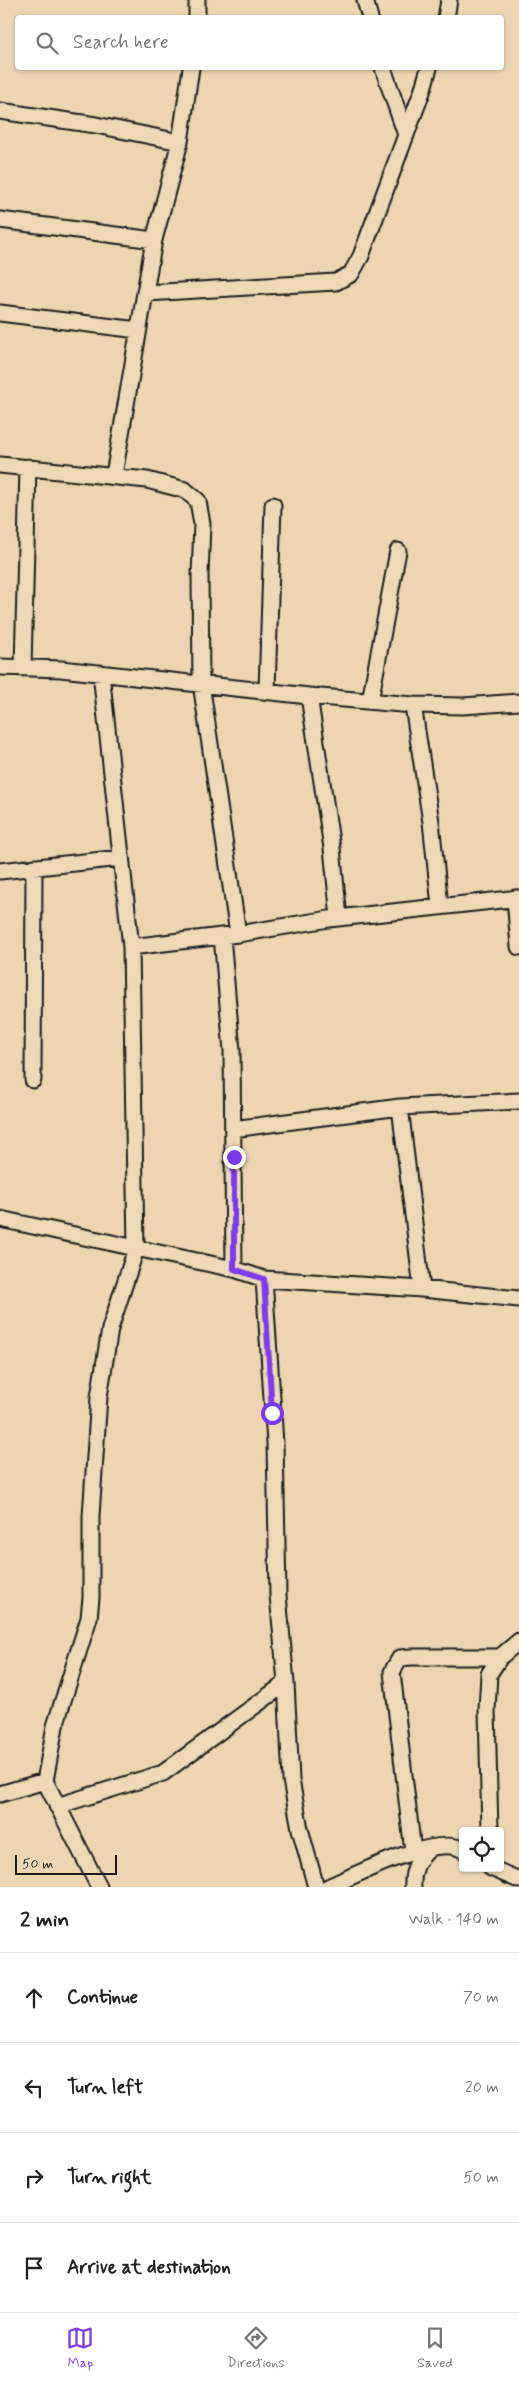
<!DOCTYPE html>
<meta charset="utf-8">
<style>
:root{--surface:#fff;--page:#f2f2f2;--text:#222;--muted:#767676;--line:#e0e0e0;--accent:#7c3aed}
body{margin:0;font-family:Mynerve,sans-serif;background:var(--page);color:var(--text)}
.controls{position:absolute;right:15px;bottom:15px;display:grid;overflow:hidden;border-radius:5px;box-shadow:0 1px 4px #0004}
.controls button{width:45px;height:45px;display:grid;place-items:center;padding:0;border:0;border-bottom:1px solid var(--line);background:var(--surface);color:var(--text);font:25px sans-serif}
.scale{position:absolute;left:15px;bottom:12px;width:102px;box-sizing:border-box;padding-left:5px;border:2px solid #1c1c1c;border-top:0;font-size:14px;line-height:18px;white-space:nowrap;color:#1c1c1c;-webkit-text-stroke:4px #edd9b7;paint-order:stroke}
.stop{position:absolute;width:15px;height:15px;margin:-11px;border:4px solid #7c3aed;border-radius:50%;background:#fff}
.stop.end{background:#7c3aed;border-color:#fff;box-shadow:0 1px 5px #0008}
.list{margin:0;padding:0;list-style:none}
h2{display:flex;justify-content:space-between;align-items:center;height:65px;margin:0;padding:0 20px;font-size:21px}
h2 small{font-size:16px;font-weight:400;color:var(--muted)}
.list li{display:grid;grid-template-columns:32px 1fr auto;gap:15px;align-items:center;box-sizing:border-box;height:90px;padding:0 20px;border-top:1px solid var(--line)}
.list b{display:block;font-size:19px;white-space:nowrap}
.list em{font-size:16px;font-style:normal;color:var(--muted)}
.icon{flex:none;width:28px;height:28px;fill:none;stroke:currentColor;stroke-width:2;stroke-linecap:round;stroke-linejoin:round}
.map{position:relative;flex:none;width:519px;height:1887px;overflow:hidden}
.search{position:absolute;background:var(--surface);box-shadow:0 1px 4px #0004;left:15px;right:15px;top:15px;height:55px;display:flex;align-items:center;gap:12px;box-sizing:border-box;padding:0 18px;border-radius:5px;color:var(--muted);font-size:19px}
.sheet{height:425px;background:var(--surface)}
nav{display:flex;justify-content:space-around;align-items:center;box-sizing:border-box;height:70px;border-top:1px solid var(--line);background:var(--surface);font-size:14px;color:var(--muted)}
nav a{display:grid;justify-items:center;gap:2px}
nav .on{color:var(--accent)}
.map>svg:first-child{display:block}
</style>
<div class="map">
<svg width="519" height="1887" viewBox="0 0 519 1887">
<rect width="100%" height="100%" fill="#edd5b2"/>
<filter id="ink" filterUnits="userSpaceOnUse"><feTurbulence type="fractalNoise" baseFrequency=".02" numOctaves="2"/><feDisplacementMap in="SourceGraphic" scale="10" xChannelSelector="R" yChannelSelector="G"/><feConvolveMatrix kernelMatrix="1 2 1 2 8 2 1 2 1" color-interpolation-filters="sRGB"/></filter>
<g filter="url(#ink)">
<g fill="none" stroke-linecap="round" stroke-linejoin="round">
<defs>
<path id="minor" d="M 197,0 L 197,18
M 365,0 L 370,18
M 446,18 L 449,0
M 383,68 L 406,135
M 0,111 L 96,125 L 180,142
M 0,220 L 154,240
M 146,293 L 336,282 L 351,274 L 361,256 L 422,92 L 429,68
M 0,313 L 138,330
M 0,465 L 147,480 L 185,490 L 198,501 L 202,524 L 200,575 L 201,683 L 238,934
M 114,475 L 154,240 L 180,142 L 191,68
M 0,667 L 61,669 L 309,696 L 413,705 L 463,706 L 519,702
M 23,668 L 28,467
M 267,690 L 273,505
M 309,696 L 332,848 L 339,918
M 370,701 L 398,551
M 413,705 L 431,822 L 440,906
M 0,871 L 121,858
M 515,898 L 519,947
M 222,936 L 232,1051 L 234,1269
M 131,947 L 238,934 L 329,919 L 519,898
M 33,1080 L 34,867
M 400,1107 L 422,1289
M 233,1129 L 400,1107 L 519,1101
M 0,1219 L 234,1269 L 264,1279 L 422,1289 L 519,1299
M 264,1279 L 275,1443 L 278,1595 L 286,1683 L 291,1780 L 300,1829 L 316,1887
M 0,1794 L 45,1781
M 57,1806 L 163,1773 L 286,1683
M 490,1831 L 487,1710 L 489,1674 L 500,1657 L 519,1641
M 413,1852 L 392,1672 L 400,1658 L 411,1657 L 500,1657
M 491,1868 L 519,1880
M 99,1887 L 45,1781 L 55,1726 L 89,1618 L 91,1598 L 91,1516 L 99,1397 L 110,1329 L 136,1249 L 131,947 L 101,673
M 328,1887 C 356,1875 437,1833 463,1850
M 413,1887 C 412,1871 417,1860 429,1849"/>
</defs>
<use href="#minor" stroke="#1c1c1c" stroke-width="19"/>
<use href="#minor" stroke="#edd9b7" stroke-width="15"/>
</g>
</g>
<g fill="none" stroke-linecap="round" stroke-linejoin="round" filter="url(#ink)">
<path stroke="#7c3aed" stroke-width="6" d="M 234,1157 L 234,1269 L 264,1279 L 272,1413"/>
</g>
</svg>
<div class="controls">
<button><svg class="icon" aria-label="locate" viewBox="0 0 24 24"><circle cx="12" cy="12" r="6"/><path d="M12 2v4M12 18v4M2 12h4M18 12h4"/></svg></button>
</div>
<div class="scale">50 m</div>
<div class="stop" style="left:272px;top:1413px"></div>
<div class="stop end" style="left:234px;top:1157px"></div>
<div class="search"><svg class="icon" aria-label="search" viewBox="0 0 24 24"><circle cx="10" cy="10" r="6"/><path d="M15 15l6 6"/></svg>Search here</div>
</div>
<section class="sheet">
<h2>2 min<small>Walk · 140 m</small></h2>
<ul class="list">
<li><svg class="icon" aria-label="ahead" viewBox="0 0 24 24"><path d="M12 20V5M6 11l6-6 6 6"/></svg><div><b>Continue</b></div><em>70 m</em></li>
<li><svg class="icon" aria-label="left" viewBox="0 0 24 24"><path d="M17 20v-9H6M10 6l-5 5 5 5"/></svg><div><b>Turn left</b></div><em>20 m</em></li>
<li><svg class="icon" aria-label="right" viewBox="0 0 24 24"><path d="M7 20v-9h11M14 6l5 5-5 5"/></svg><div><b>Turn right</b></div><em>50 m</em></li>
<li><svg class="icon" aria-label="arrive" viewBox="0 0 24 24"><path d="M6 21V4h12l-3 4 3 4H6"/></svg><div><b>Arrive at destination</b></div></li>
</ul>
</section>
<nav>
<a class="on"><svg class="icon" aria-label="map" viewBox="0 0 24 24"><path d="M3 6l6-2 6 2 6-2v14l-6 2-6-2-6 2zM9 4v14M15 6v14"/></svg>Map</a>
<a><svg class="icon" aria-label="directions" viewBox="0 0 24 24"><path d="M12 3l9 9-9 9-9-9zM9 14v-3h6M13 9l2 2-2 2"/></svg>Directions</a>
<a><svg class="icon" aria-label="saved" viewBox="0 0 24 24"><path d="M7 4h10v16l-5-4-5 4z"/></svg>Saved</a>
</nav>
